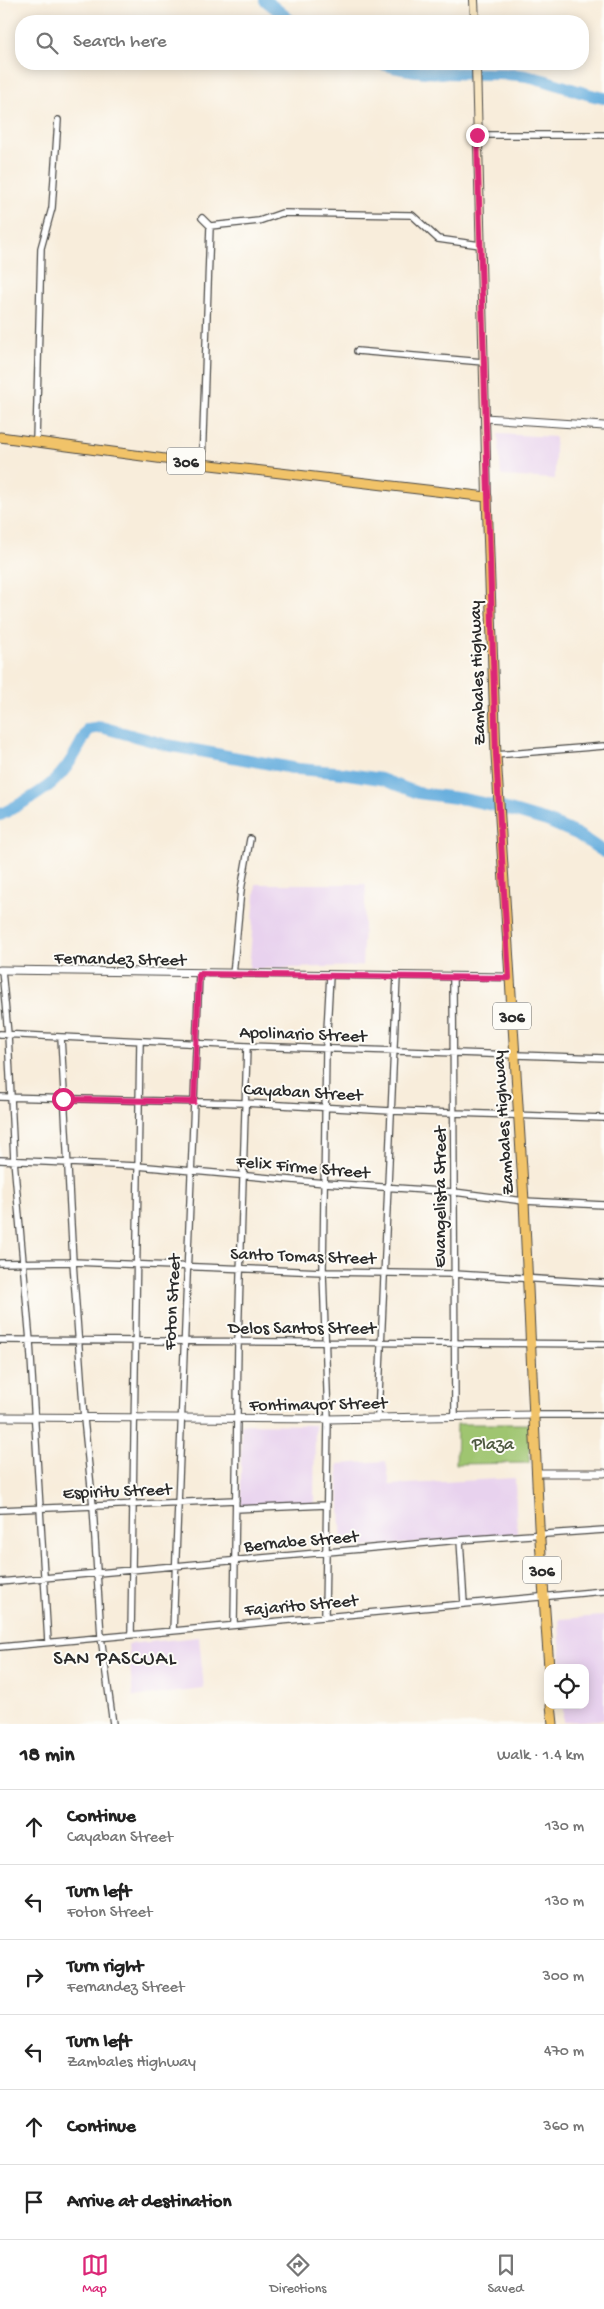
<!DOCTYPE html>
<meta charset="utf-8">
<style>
:root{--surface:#fff;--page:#f2f2f2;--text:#222;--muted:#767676;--line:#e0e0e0;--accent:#db2777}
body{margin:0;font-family:"Gochi Hand",sans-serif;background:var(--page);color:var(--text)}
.controls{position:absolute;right:15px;bottom:15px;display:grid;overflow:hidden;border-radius:10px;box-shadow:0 2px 12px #0003}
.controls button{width:45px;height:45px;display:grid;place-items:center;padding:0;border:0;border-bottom:1px solid var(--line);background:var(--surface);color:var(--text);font:25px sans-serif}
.stop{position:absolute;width:15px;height:15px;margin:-11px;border:4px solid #db2777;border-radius:50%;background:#fff}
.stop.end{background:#db2777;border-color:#fff;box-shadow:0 1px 5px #0008}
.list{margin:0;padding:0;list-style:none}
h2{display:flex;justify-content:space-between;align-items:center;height:65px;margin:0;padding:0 20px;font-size:21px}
h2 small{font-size:16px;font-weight:400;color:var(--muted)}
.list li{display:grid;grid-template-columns:32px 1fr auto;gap:15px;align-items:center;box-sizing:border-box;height:75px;padding:0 20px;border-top:1px solid var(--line)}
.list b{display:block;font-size:19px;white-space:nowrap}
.list p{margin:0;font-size:16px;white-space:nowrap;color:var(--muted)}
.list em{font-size:16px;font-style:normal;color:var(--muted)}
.icon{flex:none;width:28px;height:28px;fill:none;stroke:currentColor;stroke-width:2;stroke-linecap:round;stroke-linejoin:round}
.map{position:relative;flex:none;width:604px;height:1724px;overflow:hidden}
.search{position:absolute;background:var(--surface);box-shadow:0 2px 12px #0003;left:15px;right:15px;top:15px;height:55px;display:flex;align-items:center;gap:12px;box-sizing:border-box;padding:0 18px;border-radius:20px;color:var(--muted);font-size:19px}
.sheet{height:515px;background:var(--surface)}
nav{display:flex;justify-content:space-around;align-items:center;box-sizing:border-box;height:70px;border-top:1px solid var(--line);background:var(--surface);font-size:14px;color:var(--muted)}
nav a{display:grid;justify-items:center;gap:2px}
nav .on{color:var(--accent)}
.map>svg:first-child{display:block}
</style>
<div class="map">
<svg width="604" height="1724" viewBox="0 0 604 1724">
<rect width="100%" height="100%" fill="#fdfcf7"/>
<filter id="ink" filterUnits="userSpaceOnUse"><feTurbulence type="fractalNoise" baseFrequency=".02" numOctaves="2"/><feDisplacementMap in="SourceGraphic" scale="10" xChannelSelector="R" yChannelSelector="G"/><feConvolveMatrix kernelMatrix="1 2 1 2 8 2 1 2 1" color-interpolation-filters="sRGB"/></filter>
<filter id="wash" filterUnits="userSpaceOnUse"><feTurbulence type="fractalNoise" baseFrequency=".0096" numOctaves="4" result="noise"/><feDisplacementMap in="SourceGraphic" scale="20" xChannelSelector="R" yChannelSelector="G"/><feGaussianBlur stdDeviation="1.12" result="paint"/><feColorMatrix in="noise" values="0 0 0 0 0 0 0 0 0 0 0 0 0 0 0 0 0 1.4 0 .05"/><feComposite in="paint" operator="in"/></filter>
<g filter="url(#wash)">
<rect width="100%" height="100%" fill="#f8eddb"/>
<path fill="#e8d2ee" d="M 498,434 L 555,437 L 555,479 L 501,476 Z
M 256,884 L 366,884 L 362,966 L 249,969 Z
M 241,1424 L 315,1425 L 314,1503 L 241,1506 Z
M 386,1461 L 390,1485 L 515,1478 L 517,1534 L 342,1549 L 338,1464 Z
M 604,1616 L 604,1720 L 563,1722 L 563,1705 L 585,1705 L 585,1668 L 561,1668 L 559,1619 Z
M 199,1637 L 204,1689 L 133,1697 L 128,1644 Z"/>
<path fill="#9fc570" stroke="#65784e" d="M 457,1424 L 530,1424 L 529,1463 L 456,1464 Z"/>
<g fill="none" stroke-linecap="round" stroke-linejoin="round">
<path stroke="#67afde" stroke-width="12" d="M 265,0 L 291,21
M 382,64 C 428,78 472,71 519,75 C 548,78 575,93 604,98
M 0,815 C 50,788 64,781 88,729 L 101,727 L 167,745 L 298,769 L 335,772 L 381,779 L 418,793 L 464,799 L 492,805 L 547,821 L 577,834 L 604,852"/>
</g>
</g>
<g filter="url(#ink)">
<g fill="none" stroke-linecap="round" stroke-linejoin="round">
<defs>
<path id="minor" d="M 477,135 L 604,135
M 210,226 L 259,221 L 282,213 L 412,215 L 438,239 L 480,245
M 357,351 L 483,362
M 36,442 L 41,248 L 52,208 L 58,120
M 202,464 L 210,226 L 202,218
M 496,755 L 604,746
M 2,970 L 8,1034 L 14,1160 L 30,1341 L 48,1642
M 233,975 L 241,890 L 250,839
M 453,977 L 455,1417
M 0,1034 L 247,1046 L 604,1058
M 61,1037 L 73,1262 L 84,1419 L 93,1506 L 101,1637 L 113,1724
M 0,1097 L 244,1103 L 391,1111 L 604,1118
M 0,1160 L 137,1166 L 325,1183 L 454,1192 L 524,1201 L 604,1205
M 0,1263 L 73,1262 L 323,1272 L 454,1274 L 604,1283
M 0,1340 L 604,1344
M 534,1415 L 604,1415
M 378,1417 L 397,976
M 236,1509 L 327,1505
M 0,1510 L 236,1500
M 460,1540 L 464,1604
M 0,1582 L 460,1540 L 604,1530
M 325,1616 L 328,1419 L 323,1272 L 326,1049 L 330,975
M 234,1625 L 238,1343 L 247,1046
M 173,1631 L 199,974
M 131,1635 L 140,1041
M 0,1647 L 604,1591"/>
<path id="tertiary" d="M 485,418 L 604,426
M 0,970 L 509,977
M 0,1417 L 328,1419 L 534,1415
M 537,1473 L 604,1473"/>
<path id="secondary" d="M 474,0 L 475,21
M 476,64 L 487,497"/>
<path id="primary" d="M 0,437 L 202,464 L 487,497 L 496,755 L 524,1201 L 539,1526 L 549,1668
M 551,1705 L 553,1724"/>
</defs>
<use href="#minor" stroke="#4a4845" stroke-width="8"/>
<use href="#tertiary" stroke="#4a4845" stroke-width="9"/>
<use href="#secondary" stroke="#4a4845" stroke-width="10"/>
<use href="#primary" stroke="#4a4845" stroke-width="11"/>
<use href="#minor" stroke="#fff" stroke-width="5.5"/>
<use href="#tertiary" stroke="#fff" stroke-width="7"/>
<use href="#secondary" stroke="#f9e7c3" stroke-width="8"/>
<use href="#primary" stroke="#f1c369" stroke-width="9"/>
</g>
</g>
<g fill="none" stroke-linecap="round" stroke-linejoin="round" filter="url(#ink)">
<path stroke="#db2777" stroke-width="6" d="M 63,1099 L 194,1102 L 199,974 L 509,978 L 496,755 L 477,135"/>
</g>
<g text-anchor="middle" stroke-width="4" stroke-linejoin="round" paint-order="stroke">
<g fill="#fdfcf7" stroke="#6a6a68" stroke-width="1">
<rect x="167" y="447.5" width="38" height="27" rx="4"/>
<rect x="493" y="1002.5" width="38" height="27" rx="4"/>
<rect x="523" y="1556.5" width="38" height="27" rx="4"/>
</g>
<g font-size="16" font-weight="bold" fill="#2b2b2b">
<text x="186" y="467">306</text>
<text x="512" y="1022">306</text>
<text x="542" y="1576">306</text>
</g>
<g font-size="18" fill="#2b2b2b" stroke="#fdfcf7">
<text transform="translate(476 673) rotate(-92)" y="6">Zambales Highway</text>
<text transform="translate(120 958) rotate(1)" y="6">Fernandez Street</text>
<text transform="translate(303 1033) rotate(2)" y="6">Apolinario Street</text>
<text transform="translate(303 1091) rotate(3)" y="6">Cayaban Street</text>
<text transform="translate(502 1123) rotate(-94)" y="6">Zambales Highway</text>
<text transform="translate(303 1166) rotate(5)" y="6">Felix Firme Street</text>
<text transform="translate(439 1197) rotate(-90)" y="6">Evangelista Street</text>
<text transform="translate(303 1255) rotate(2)" y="6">Santo Tomas Street</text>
<text transform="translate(171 1302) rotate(-87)" y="6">Foton Street</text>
<text x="302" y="1333">Delos Santos Street</text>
<text transform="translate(318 1403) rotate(-1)" y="6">Fontimayor Street</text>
<text transform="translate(117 1490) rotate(-2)" y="6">Espiritu Street</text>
<text transform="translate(301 1540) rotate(-5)" y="6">Bernabe Street</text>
<text transform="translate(301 1604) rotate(-5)" y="6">Fajarito Street</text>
</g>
<g font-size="18" fill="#4e5940" stroke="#fdfcf7">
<text x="493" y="1449">Plaza</text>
</g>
<g font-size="20" letter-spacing="1" fill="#2b2b2b" stroke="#fdfcf7">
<text x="115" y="1664">SAN PASCUAL</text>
</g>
</g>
</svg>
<div class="controls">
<button><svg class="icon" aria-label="locate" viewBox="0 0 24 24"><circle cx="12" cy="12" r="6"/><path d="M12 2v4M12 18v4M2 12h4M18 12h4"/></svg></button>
</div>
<div class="stop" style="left:63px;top:1099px"></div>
<div class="stop end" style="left:477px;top:135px"></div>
<div class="search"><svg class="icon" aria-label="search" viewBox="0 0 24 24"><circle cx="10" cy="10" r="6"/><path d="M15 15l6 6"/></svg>Search here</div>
</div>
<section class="sheet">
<h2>18 min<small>Walk · 1.4 km</small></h2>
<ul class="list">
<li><svg class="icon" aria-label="ahead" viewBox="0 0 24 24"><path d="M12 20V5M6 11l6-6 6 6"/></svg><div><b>Continue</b><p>Cayaban Street</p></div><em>130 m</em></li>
<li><svg class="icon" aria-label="left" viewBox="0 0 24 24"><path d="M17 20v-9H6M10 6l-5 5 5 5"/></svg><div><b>Turn left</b><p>Foton Street</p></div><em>130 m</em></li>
<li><svg class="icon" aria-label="right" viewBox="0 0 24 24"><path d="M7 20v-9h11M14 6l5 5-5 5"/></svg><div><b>Turn right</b><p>Fernandez Street</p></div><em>300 m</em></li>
<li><svg class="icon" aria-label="left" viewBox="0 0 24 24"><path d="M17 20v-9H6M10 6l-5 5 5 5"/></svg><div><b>Turn left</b><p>Zambales Highway</p></div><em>470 m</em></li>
<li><svg class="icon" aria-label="ahead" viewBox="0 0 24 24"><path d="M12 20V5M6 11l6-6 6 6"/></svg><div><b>Continue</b></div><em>360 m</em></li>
<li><svg class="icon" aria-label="arrive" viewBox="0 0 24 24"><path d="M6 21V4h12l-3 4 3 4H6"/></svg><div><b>Arrive at destination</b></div></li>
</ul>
</section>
<nav>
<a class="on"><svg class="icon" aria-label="map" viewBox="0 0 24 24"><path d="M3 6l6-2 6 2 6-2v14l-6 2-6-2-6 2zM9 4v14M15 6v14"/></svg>Map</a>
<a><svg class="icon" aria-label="directions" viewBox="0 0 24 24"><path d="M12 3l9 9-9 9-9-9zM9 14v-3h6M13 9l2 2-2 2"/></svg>Directions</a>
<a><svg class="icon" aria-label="saved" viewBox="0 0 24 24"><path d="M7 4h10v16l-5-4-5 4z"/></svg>Saved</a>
</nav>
